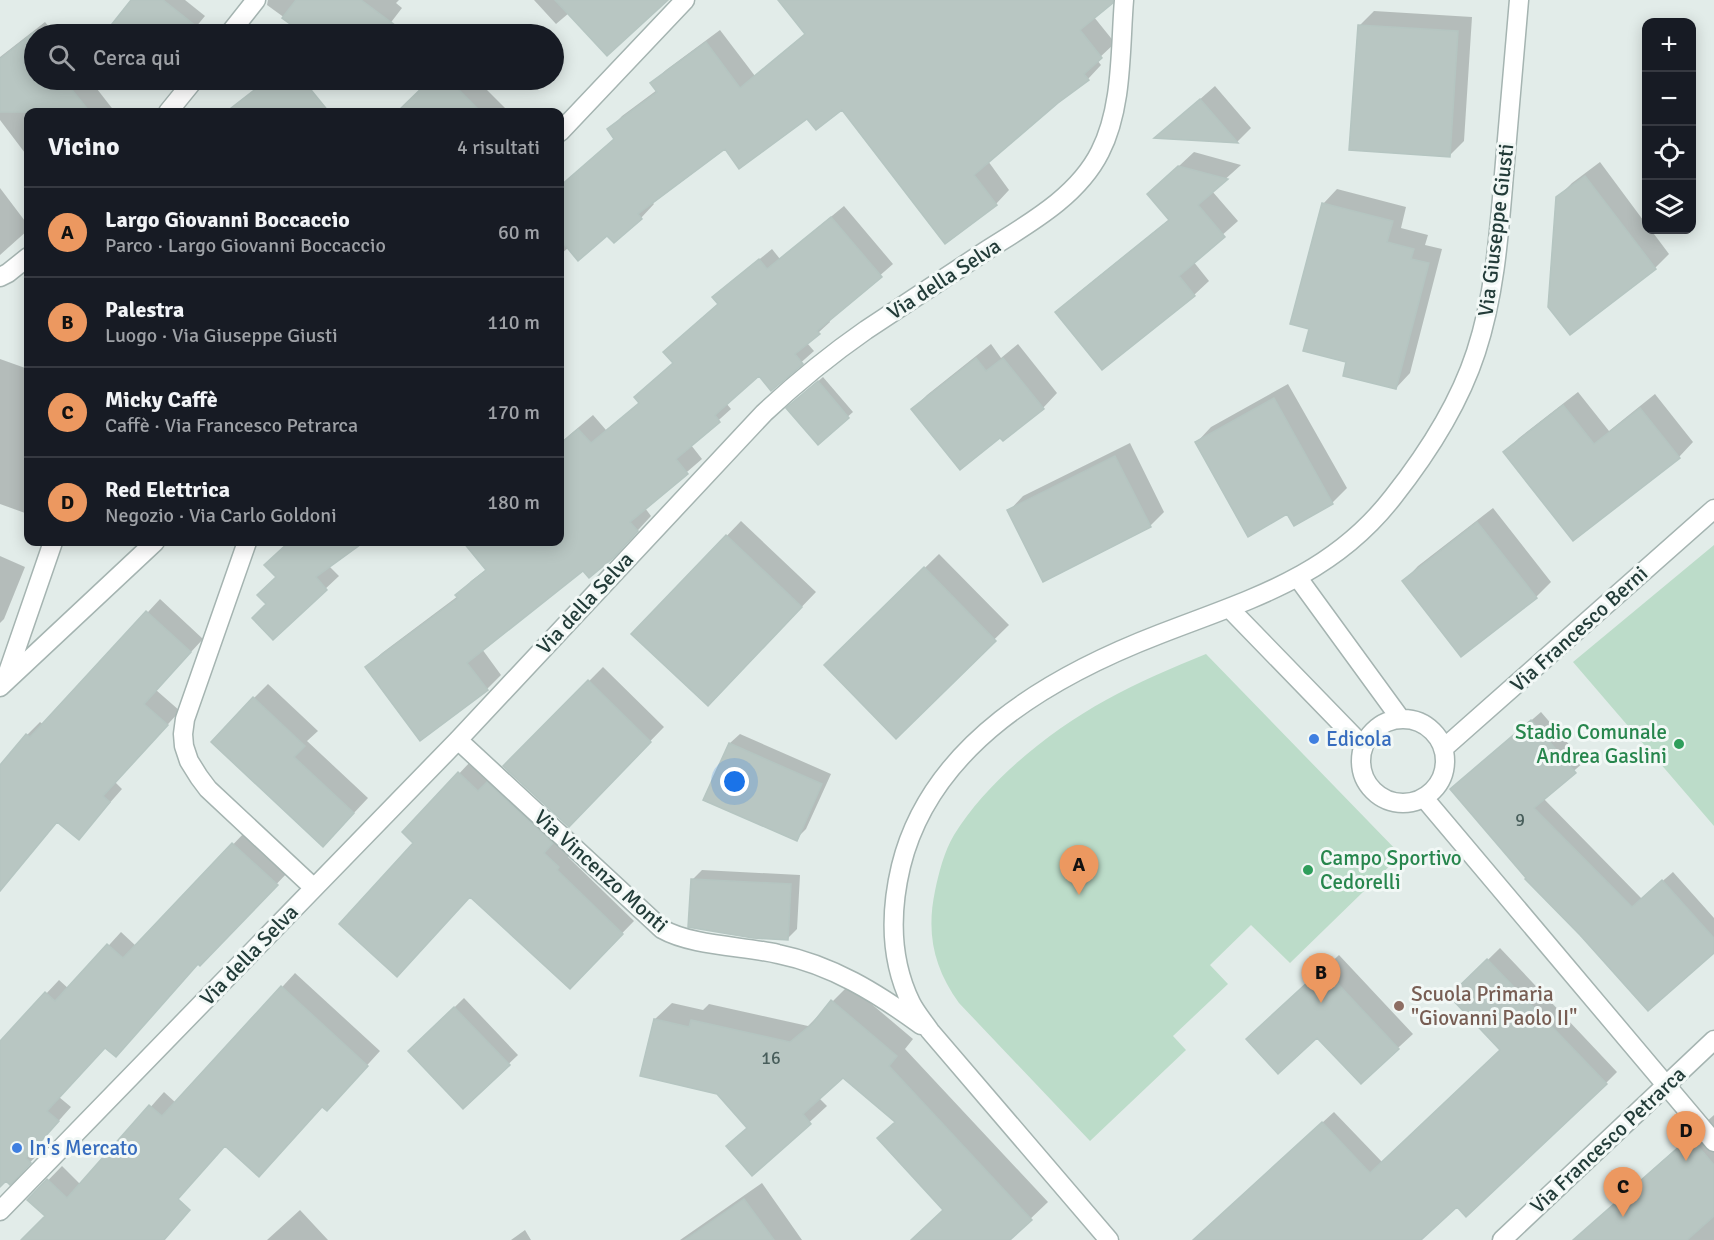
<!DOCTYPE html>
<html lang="it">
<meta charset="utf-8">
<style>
:root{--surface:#171b24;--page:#242831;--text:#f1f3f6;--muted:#9ea1a6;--line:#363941;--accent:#ec9860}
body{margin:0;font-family:Signika,sans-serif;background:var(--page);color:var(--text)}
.controls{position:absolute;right:18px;top:18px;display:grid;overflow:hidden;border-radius:12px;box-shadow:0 3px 15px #0003}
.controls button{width:54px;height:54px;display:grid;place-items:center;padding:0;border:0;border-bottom:2px solid var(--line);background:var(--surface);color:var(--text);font:30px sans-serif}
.you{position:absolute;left:735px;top:782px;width:21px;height:21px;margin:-15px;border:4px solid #fff;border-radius:50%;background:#1a73e8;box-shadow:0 0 0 9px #1a73e833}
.badge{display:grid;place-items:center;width:39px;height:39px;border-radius:50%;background:var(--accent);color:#111;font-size:20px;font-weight:700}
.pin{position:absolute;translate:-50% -50px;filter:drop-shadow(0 2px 3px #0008)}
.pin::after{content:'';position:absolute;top:32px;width:21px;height:18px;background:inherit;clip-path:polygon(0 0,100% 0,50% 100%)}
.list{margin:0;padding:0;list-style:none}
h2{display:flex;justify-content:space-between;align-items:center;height:78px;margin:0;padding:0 24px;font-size:26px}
h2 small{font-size:20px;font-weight:400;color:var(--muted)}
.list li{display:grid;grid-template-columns:39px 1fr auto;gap:18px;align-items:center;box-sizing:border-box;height:90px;padding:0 24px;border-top:2px solid var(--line)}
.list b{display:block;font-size:22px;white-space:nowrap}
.list p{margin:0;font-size:20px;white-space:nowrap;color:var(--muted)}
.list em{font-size:20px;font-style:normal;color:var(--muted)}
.icon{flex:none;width:33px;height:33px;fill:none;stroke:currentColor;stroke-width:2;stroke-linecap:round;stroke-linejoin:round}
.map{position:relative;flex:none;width:1714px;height:1240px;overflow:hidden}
.search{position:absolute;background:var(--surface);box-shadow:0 3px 15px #0003;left:24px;top:24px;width:540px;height:66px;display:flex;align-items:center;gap:15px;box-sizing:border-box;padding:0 21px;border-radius:33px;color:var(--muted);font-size:22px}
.panel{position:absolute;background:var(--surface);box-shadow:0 3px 15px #0003;left:24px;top:108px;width:540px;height:438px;border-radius:12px}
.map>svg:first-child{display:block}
</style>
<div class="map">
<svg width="1714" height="1240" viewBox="0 0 1714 1240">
<rect width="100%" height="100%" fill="#e2ece9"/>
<path fill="#bcdcc9" d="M 1714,545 L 1714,826 L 1573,662 Z
M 1206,654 L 1401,855 L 1290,963 L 1251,925 L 1210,965 L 1228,984 L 1173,1036 L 1186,1050 L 1090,1141 L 959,1003 C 934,968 926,934 935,891 C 939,872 944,852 954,835 C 987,781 1051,730 1106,700 C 1138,682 1172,668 1206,654 Z"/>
<path fill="#0003" d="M 133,0 L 185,0 L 205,16 L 190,34 L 111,34 L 108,32 Z
M 268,0 L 399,0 L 396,3 L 402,8 L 382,34 L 307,34 L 267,5 Z
M 534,0 L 665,0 L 569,13 L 556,24 Z
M 780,0 L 1111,0 L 1094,17 L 1115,43 L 1097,60 L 1101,65 L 1088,79 L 1057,102 L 988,161 L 1009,190 L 996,204 L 842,108 L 807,117 L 725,147 L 652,202 L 654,204 L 641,218 L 607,234 L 569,247 L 560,255 L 560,198 L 593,166 L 590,162 L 615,138 L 609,130 L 622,116 L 657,90 L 652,83 L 666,70 L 720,30 L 755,76 L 806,33 Z
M 1374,11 L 1472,17 L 1464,141 L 1450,155 L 1359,26 Z
M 45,22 L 55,34 L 34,34 L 34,80 L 90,80 L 115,112 L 28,112 L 28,157 L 0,120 L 0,57 Z
M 267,80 L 297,80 L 324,110 L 322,112 L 228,112 Z
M 432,80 L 477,80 L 509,112 L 398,112 Z
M 1215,86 L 1251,128 L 1237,142 L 1157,137 Z
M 1194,152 L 1241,165 L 1212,191 L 1238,221 L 1193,261 L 1209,281 L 1194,295 L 1102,368 L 1057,312 L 1072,298 L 1170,219 L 1149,194 Z
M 1600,162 L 1646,224 L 1646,230 L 1651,230 L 1669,254 L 1655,268 L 1557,198 L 1572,183 Z
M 0,188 L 28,225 L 28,230 L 0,255 Z
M 1337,189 L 1406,207 L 1401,228 L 1428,235 L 1425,245 L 1442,249 L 1410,373 L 1396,388 L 1348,361 L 1310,328 L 1323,204 Z
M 844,206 L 893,264 L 829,320 L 830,322 L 807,343 L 814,351 L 771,389 L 759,374 L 726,403 L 731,409 L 691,445 L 702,459 L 645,508 L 651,516 L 628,541 L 583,569 L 482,649 L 501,675 L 487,689 L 367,667 L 382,653 L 458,596 L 471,581 L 487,569 L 465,542 L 560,542 L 560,443 L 593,415 L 606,430 L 620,419 L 648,449 L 639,394 L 674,362 L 719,303 L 714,297 L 772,249 L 780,259 Z
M 991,344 L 1001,358 L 1018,344 L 1057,393 L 1043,408 L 1003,439 L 1000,436 L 913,409 L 927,395 Z
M 0,359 L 28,369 L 28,509 L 25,513 L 0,504 Z
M 823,377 L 853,412 L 818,443 L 792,404 Z
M 1288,384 L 1347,488 L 1332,503 L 1197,442 L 1211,427 Z
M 1578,392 L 1609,431 L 1655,394 L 1693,442 L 1679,457 L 1505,452 L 1519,438 Z
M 1130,443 L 1164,512 L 1150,526 L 1009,511 L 1023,496 Z
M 1493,508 L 1551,582 L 1536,597 L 1462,655 L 1404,581 L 1418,566 Z
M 741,521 L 816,592 L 722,690 L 633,634 Z
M 290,542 L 361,542 L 329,566 L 339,576 L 273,638 L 268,604 L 278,577 L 267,565 Z
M 939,554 L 1009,625 L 896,736 L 826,665 Z
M 0,556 L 25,567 L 4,619 L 0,623 Z
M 160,599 L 203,639 L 156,690 L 180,711 L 115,782 L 122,789 L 79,838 L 58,821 L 3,886 L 0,884 L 0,767 L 27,735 L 40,722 L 44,725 Z
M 603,667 L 664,727 L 569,825 L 505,766 Z
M 268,684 L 318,731 L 307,741 L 368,798 L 337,831 L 254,698 Z
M 1541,712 L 1584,762 L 1543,798 L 1642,899 L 1673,872 L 1714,918 L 1714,951 L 1581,934 L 1452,789 Z
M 740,734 L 831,774 L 806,829 L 796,839 L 730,743 Z
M 471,761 L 570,854 L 568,857 L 634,921 L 570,987 L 404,832 Z
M 246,831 L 289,871 L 213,951 L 106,1046 L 59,1097 L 71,1107 L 38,1144 L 43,1149 L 10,1183 L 0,1174 L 0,1043 L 59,980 L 69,989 L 121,932 L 136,946 Z
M 702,870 L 800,875 L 797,929 L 788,938 L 692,880 Z
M 1500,948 L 1617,1072 L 1606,1083 L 1457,1205 L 1419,1240 L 1194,1240 L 1334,1112 L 1383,1163 L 1502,1050 L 1451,996 Z
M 1339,955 L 1413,1034 L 1361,1082 L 1317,1036 L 1263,1025 Z
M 295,973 L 380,1051 L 340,1095 L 226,1145 L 120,1240 L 23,1240 L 47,1215 L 29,1200 L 62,1166 L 81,1185 L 164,1092 L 176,1103 Z
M 849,985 L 913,1039 L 905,1049 L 1048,1202 L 1008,1240 L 911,1240 L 945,1209 L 896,1121 L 843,1076 L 819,1098 L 827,1106 L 753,1174 L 728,1146 L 748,1127 L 655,1019 L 672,1003 L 703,1010 L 709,1004 L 808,1026 Z
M 464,998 L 518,1055 L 463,1107 L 410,1051 Z
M 1714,1115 L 1714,1240 L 1574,1240 L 1597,1219 Z
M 762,1183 L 802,1240 L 680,1240 Z
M 300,1210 L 328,1240 L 267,1240 Z
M 525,1230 L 531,1240 L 511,1240 Z"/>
<path fill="#b8c6c2" stroke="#b5c5c1" stroke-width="1.5" d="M 131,0 L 163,0 L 206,34 L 104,34 Z
M 296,0 L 361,0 L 407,34 L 304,34 L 282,18 Z
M 555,0 L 668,0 L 607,56 Z
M 778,0 L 1113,0 L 1113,3 L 1080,30 L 1102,58 L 1084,74 L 1089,80 L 1058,103 L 974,175 L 997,205 L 945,244 L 842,110 L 816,130 L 807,119 L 739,169 L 725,149 L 638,214 L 642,219 L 614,243 L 607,236 L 578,261 L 560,239 L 560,186 L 614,139 L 607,129 L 657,92 L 650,83 L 706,42 L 740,88 L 805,34 Z
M 1358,25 L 1458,31 L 1450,157 L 1349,150 Z
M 34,32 L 34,80 L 64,80 L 90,112 L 0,112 L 0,59 Z
M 267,80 L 303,80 L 329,112 L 226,112 Z
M 430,80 L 449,80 L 481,112 L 397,112 Z
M 1200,99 L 1238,143 L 1154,138 Z
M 1178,166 L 1228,179 L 1198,205 L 1225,237 L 1179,276 L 1195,296 L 1102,370 L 1055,312 L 1169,220 L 1147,194 Z
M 1585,176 L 1656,269 L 1570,335 L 1548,307 L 1556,197 Z
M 1322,203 L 1393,221 L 1387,242 L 1414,249 L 1411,259 L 1429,263 L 1396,389 L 1343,376 L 1346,362 L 1303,351 L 1309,329 L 1290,324 Z
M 831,217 L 882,277 L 817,331 L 820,334 L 795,354 L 803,364 L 771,391 L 759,376 L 715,415 L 720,422 L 676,459 L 688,474 L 630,522 L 638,531 L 613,558 L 589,578 L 583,571 L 467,663 L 488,690 L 420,741 L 365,667 L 458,598 L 455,595 L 486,570 L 463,542 L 560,542 L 560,444 L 578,429 L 591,443 L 639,403 L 634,397 L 673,363 L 663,352 L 718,304 L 712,297 L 759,259 L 767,269 Z
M 976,358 L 986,371 L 1003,358 L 1044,409 L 1003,441 L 1000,438 L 960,470 L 911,409 Z
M 818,381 L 849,418 L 818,445 L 786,408 Z
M 1274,398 L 1333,504 L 1294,526 L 1287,514 L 1248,537 L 1195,442 Z
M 1563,405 L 1594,444 L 1640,408 L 1680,458 L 1573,541 L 1503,452 Z
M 1115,456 L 1151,527 L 1043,582 L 1007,510 Z
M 1477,522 L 1537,598 L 1461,657 L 1402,581 Z
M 726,535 L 802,607 L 708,706 L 631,634 Z
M 289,542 L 364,542 L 316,577 L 327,590 L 273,640 L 252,618 L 266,604 L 257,595 L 276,577 L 264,565 Z
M 924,567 L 996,641 L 896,739 L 824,665 Z
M 146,611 L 191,652 L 144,704 L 168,725 L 103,796 L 110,802 L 79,840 L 57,822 L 0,891 L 0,765 L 26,734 L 30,737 Z
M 588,680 L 651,742 L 569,827 L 503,766 Z
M 253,697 L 305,746 L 294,757 L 354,813 L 323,847 L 211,742 Z
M 1531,720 L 1576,773 L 1534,808 L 1632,907 L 1662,880 L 1714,938 L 1714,953 L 1648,1011 L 1580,935 L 1525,879 L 1526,878 L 1450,789 Z
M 729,743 L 822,784 L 797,841 L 703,800 Z
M 458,772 L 478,791 L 487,782 L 553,843 L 544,853 L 559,867 L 557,870 L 623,934 L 570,989 L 470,897 L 397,977 L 339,924 L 413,843 L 402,832 Z
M 232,843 L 278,885 L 200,966 L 198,964 L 116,1057 L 105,1048 L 47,1111 L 59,1121 L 26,1158 L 31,1163 L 10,1185 L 6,1181 L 0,1187 L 0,1041 L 45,992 L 55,1001 L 107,944 L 123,958 Z
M 691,879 L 791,884 L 788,940 L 753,938 L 688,927 Z
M 1487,959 L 1607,1084 L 1466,1217 L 1457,1207 L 1421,1240 L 1193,1240 L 1322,1122 L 1370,1173 L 1500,1050 L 1449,996 Z
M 1323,968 L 1399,1049 L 1361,1084 L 1317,1038 L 1278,1074 L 1246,1039 Z
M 281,986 L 368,1066 L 327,1111 L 322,1107 L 259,1177 L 225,1146 L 178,1199 L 190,1210 L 164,1240 L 21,1240 L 45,1216 L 27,1200 L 47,1179 L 67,1198 L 149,1105 L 162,1116 Z
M 831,1000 L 897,1056 L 889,1066 L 1032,1220 L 1010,1240 L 911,1240 L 943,1210 L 877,1138 L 895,1122 L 843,1078 L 803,1114 L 811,1124 L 752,1176 L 726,1146 L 747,1128 L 717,1094 L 640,1076 L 654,1019 L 689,1027 L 691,1020 L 790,1042 L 812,1024 Z
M 454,1007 L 510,1065 L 463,1109 L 408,1051 Z
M 1690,1137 L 1714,1165 L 1714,1216 L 1687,1240 L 1573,1240 Z
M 744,1199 L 774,1240 L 685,1240 Z"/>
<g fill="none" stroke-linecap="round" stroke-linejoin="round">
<defs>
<path id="minor" d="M 229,34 L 256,0
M 168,112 L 194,80
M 560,132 L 685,0
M 0,277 L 8,273 L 28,257
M 247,542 L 185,719 L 183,734 L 184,746 L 189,761 L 199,777 L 208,789 L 314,888
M 1298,578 L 1400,718
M 1230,609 L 1363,746
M 6,678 L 53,542
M 0,687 L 155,542
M1361 761a42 42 0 1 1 84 0a42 42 0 1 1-84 0Z
M 458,740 L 662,929 C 692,946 744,946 778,954 C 832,965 877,993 921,1025
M 1444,748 L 1714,509
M 1424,798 L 1714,1142
M 0,1211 L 458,740 L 764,413 C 796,383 830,355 866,330 C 905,304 945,278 984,252 C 1026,225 1077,198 1100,152 C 1123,107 1120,49 1124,0
M 1109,1240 L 930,1031 C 924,1022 916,1013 911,1003 C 890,960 890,912 901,866 C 931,744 1051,676 1160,634 C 1250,599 1331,577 1393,497 C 1427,454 1459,404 1476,352 C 1495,294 1499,234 1504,174 C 1509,116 1514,58 1519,0
M 1502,1240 L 1714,1040"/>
</defs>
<use href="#minor" stroke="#a5b4b1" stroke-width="21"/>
<use href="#minor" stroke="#fff" stroke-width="18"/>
</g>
<g fill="#3f7fe0" stroke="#f2f8f6" stroke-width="2">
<circle cx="1314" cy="739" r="6"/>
<circle cx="17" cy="1148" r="6"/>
</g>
<g fill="#2e9e5b" stroke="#f2f8f6" stroke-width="2">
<circle cx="1679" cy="744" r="6"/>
<circle cx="1308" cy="870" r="6"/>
</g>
<circle fill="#8d6e63" stroke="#f2f8f6" stroke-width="2" cx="1399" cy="1006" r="6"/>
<g text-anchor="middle" stroke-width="6" stroke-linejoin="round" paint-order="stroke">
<g font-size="18" fill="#485e5b">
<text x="1520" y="826">9</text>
<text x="771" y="1064">16</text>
</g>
<g font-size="21" fill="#233c39" stroke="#f2f8f6">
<text transform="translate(1496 230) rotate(-83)" y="7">Via Giuseppe Giusti</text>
<text transform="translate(944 279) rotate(-33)" y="7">Via della Selva</text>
<text transform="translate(585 603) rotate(-47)" y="7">Via della Selva</text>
<text transform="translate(1579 629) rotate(-42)" y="7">Via Francesco Berni</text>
<text transform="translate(601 871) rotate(42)" y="7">Via Vincenzo Monti</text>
<text transform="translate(249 955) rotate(-46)" y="7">Via della Selva</text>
<text transform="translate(1608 1140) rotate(-43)" y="7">Via Francesco Petrarca</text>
</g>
<g font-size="21" fill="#27864d" stroke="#f2f8f6" text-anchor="end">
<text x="1667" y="739">Stadio Comunale<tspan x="1667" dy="24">Andrea Gaslini</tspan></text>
<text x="1320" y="865" text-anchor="start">Campo Sportivo<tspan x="1320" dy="24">Cedorelli</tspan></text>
</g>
<g font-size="21" fill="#366cbe" stroke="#f2f8f6" text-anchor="start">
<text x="1326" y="746">Edicola</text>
<text x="29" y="1155">In's Mercato</text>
</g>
<g font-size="21" fill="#785e54" stroke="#f2f8f6" text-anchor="start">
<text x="1411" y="1001">Scuola Primaria<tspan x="1411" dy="24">"Giovanni Paolo II"</tspan></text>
</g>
</g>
</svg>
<div class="controls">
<button>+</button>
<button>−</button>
<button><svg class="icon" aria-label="locate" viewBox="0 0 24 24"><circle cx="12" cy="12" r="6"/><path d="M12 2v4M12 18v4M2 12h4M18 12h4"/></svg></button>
<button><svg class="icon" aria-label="layers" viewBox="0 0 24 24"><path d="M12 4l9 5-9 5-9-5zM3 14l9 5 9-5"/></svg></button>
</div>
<div class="you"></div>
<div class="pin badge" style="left:1079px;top:895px">A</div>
<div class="pin badge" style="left:1321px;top:1003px">B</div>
<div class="pin badge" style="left:1623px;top:1217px">C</div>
<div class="pin badge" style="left:1686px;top:1161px">D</div>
<div class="search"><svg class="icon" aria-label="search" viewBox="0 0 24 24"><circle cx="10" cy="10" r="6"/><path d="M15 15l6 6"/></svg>Cerca qui</div>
<section class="panel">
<h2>Vicino<small>4 risultati</small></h2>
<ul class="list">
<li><span class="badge">A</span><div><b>Largo Giovanni Boccaccio</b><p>Parco · Largo Giovanni Boccaccio</p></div><em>60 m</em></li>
<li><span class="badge">B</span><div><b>Palestra</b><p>Luogo · Via Giuseppe Giusti</p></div><em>110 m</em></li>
<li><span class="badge">C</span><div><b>Micky Caffè</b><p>Caffè · Via Francesco Petrarca</p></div><em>170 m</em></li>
<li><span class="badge">D</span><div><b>Red Elettrica</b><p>Negozio · Via Carlo Goldoni</p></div><em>180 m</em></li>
</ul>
</section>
</div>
